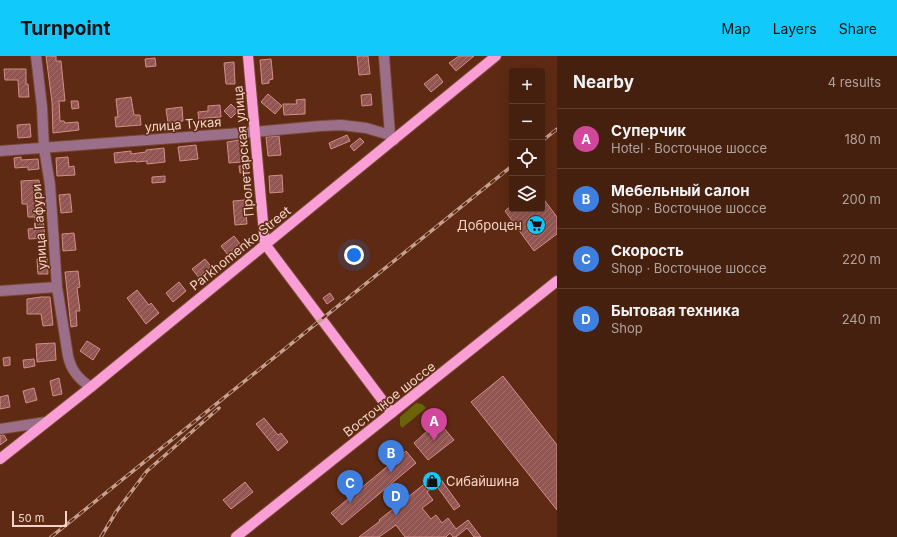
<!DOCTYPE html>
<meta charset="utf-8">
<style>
:root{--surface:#46200e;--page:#4d2817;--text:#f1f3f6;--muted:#b0a39e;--line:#5e3e2e;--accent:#11cafb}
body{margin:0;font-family:Inter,sans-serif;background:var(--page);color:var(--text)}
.controls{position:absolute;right:12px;top:12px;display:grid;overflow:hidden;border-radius:4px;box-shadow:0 4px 16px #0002}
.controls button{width:36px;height:36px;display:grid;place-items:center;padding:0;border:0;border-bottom:1px solid var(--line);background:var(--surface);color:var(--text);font:20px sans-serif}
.scale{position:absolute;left:12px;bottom:10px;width:55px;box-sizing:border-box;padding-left:4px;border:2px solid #f4d3c6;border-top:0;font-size:11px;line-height:14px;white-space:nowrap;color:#f4d3c6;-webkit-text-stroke:3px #5e2a13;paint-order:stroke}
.you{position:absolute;left:354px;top:199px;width:14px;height:14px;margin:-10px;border:3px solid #fff;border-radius:50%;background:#1a73e8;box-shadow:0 0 0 6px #1a73e833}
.badge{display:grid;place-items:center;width:26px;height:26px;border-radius:50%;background:var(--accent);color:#fff;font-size:13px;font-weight:700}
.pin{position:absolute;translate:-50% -33px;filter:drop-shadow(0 1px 2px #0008)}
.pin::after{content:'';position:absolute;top:21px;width:14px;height:12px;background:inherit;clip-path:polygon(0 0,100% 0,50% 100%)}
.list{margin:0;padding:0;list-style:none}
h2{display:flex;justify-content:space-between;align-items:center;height:52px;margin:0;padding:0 16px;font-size:17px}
h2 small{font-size:13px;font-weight:400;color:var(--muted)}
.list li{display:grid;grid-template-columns:26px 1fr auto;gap:12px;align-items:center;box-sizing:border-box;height:60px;padding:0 16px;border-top:1px solid var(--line)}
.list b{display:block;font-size:15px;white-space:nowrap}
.list p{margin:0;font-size:13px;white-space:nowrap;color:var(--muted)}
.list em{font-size:13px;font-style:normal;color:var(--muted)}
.icon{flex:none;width:22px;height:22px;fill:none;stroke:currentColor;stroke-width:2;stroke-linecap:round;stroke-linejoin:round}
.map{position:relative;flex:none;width:557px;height:481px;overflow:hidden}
header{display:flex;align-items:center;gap:24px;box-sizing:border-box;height:56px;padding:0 20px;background:var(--accent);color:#111}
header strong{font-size:19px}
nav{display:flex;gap:22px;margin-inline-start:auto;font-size:14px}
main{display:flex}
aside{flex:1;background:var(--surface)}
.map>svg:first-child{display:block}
</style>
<header>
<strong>Turnpoint</strong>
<nav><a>Map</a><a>Layers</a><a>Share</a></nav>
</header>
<main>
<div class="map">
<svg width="557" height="481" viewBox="0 0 557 481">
<defs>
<pattern id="grass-tufts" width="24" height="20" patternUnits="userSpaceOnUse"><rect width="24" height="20" fill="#6b6309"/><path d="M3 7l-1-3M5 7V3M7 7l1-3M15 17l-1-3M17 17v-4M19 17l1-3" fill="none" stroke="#81782b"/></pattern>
<pattern id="building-hatch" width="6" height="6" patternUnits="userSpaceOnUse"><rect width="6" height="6" fill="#935551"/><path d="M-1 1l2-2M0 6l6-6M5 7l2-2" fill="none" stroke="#a36d69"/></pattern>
</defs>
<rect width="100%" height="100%" fill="#5e2a13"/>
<path fill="url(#grass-tufts)" d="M 416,347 L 422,348 L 426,352 L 402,372 L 400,369 L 400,361 Z"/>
<path fill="url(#building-hatch)" stroke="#d28e8a" d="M 46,0 L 56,0 L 56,5 L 61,5 L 65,45 L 59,45 L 60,65 L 64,65 L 65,67 L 78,66 L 79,74 L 53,77 L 52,46 Z
M 357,0 L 368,0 L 370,18 L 359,19 Z
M 459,0 L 474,0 L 456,15 L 449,7 Z
M 155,2 L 156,10 L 146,11 L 145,3 Z
M 271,3 L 273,23 L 269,24 L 269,27 L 262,28 L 260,4 Z
M 234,6 L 235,28 L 226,28 L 224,7 Z
M 4,13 L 26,13 L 26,28 L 28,28 L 29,41 L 19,41 L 18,24 L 5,24 Z
M 437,18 L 443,26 L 431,36 L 424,28 Z
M 268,38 L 282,50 L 275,58 L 261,46 Z
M 371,38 L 372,49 L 362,50 L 361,39 Z
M 131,41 L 134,59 L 140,59 L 141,69 L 116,71 L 115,61 L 118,61 L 116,43 Z
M 305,43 L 305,58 L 284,59 L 283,48 L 297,48 L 296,44 Z
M 71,45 L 78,45 L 79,52 L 72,53 Z
M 231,48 L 238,55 L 231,62 L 224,55 Z
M 220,49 L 221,61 L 205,62 L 205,66 L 199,66 L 198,56 L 208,55 L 208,50 Z
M 182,51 L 183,65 L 168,67 L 166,53 Z
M 30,68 L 31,81 L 18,82 L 17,69 Z
M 347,79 L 350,85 L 331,93 L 329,87 Z
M 279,80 L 281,99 L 268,100 L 266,81 Z
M 360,82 L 364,86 L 354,95 L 350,90 Z
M 240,84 L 242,106 L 229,107 L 227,86 Z
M 196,89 L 198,103 L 180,105 L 178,91 Z
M 164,92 L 165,106 L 147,108 L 147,105 L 136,106 L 136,105 L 115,107 L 114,97 L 131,95 L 131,98 L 146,96 L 146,94 Z
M 21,101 L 21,104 L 38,103 L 39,113 L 28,114 L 28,111 L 15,112 L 14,102 Z
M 68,101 L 69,111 L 74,110 L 75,119 L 57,120 L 56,102 Z
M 247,109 L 247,116 L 240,117 L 239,110 Z
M 282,119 L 283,136 L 270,137 L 269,120 Z
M 165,120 L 165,126 L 152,127 L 152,121 Z
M 39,124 L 45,182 L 29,183 L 28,173 L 36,172 L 35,161 L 28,161 L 27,148 L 22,148 L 21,125 Z
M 70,138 L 72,156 L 61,157 L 59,139 Z
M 542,141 L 557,161 L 557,178 L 534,195 L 505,155 L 512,149 L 512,153 L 542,153 Z
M 245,144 L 247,168 L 235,169 L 233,145 Z
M 74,177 L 76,194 L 63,195 L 62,178 Z
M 234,180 L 241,189 L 228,199 L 221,190 Z
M 47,202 L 48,218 L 38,218 L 37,203 Z
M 205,203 L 213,213 L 200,223 L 192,213 Z
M 78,215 L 80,231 L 77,232 L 80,255 L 76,255 L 77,270 L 71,271 L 65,216 Z
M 179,226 L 186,235 L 173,246 L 166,237 Z
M 137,234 L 149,249 L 151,247 L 159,257 L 146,268 L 127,242 Z
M 330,237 L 334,243 L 327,248 L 323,242 Z
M 41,241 L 50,241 L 53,269 L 43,270 L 41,258 L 27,258 L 27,243 Z
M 87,285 L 100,293 L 93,304 L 80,295 Z
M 55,287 L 56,304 L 37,306 L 36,288 Z
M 10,301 L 10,309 L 4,310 L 3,302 Z
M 34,303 L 35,310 L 24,312 L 23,304 Z
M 503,320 L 557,389 L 557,454 L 471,346 Z
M 59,322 L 62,338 L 53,340 L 50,325 Z
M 34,332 L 37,344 L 26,347 L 23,335 Z
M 8,339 L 10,351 L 0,353 L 0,341 Z
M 264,362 L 278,379 L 281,377 L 288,386 L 278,395 L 256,368 Z
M 438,365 L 454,384 L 428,404 L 414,387 Z
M 0,379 L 4,379 L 7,384 L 0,389 Z
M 406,395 L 416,407 L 342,469 L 331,457 Z
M 437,418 L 460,450 L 454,454 L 436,429 L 427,436 L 433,444 L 422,452 L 431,463 L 436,459 L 442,467 L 448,462 L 456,473 L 468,464 L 481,481 L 474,481 L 467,472 L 456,481 L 453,481 L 450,477 L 446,481 L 405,481 L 396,469 L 379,481 L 359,481 L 380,465 L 379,464 Z
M 245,426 L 253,436 L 231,453 L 223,444 Z"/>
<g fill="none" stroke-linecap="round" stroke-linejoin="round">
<defs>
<path id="minor" d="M 36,0 L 42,51 L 44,92 L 50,129 L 57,231 L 68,300 C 71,314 78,323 91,331
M 384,0 L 390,79 L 394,84
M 0,95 L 254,76 L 320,70 L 341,69 L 366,72 L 390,79
M 0,235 L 57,231
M 0,373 L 46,366"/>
<path id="major" d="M 248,0 L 265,188 L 392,357
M 0,403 L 91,331 L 496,0
M 236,481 L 557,225"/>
</defs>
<use href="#minor" stroke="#794833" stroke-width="12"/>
<use href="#major" stroke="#794833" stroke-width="12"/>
<use href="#minor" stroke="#9b6f89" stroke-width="10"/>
<use href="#major" stroke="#fa9fd5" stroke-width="10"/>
<defs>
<path id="rail" d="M 542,85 L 557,73
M 51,481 L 512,110
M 101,481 L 116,456 L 147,415 L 219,352"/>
</defs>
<use href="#rail" stroke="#c69f8f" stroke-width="3.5"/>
<use href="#rail" stroke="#5e2a13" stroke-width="2" stroke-dasharray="6" stroke-linecap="butt"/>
</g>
<defs>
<symbol id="supermarket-disc" viewBox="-11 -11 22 22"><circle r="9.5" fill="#11cafb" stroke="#5e2a13"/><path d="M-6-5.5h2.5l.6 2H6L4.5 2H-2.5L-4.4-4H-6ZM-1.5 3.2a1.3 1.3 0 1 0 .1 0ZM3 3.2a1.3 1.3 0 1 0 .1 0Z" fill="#111"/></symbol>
<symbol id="shop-disc" viewBox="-11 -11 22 22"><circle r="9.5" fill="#11cafb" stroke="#5e2a13"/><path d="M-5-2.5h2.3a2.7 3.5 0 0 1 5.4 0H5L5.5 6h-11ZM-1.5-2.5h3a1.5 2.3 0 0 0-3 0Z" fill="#111"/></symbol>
</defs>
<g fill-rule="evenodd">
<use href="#supermarket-disc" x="525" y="158" width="22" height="22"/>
<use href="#shop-disc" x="421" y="414" width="22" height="22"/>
</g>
<g text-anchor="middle" stroke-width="3" stroke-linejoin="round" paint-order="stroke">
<g font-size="13" fill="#f4d3c6" stroke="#5e2a13">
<text transform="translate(183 68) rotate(-4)" y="5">улица Тукая</text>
<text transform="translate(243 95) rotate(-95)" y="5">Пролетарская улица</text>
<text transform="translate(39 171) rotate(-94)" y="5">улица Гафури</text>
<text transform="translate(240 192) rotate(-39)" y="5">Parkhomenko Street</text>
<text transform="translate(389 343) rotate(-38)" y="5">Восточное шоссе</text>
</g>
<g font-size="13" fill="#f4d3c6" stroke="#5e2a13" text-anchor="end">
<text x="522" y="174">Доброцен</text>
<text x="446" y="430" text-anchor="start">Сибайшина</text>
</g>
</g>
</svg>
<div class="controls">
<button>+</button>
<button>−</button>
<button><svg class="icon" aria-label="locate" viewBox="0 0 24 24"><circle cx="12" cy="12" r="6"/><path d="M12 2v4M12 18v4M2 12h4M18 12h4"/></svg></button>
<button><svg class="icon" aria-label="layers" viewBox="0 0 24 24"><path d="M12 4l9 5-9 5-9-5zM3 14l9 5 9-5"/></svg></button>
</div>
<div class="scale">50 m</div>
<div class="you"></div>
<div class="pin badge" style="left:434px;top:385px;background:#d1479c">A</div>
<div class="pin badge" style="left:391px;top:417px;background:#3f7fe0">B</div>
<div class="pin badge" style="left:350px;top:447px;background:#3f7fe0">C</div>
<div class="pin badge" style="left:396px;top:460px;background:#3f7fe0">D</div>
</div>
<aside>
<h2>Nearby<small>4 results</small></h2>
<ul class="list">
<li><span class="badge" style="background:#d1479c">A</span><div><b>Суперчик</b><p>Hotel · Восточное шоссе</p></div><em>180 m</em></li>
<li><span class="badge" style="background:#3f7fe0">B</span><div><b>Мебельный салон</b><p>Shop · Восточное шоссе</p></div><em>200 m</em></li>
<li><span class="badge" style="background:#3f7fe0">C</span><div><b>Скорость</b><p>Shop · Восточное шоссе</p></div><em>220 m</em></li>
<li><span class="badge" style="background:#3f7fe0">D</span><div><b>Бытовая техника</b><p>Shop</p></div><em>240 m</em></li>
</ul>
</aside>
</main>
